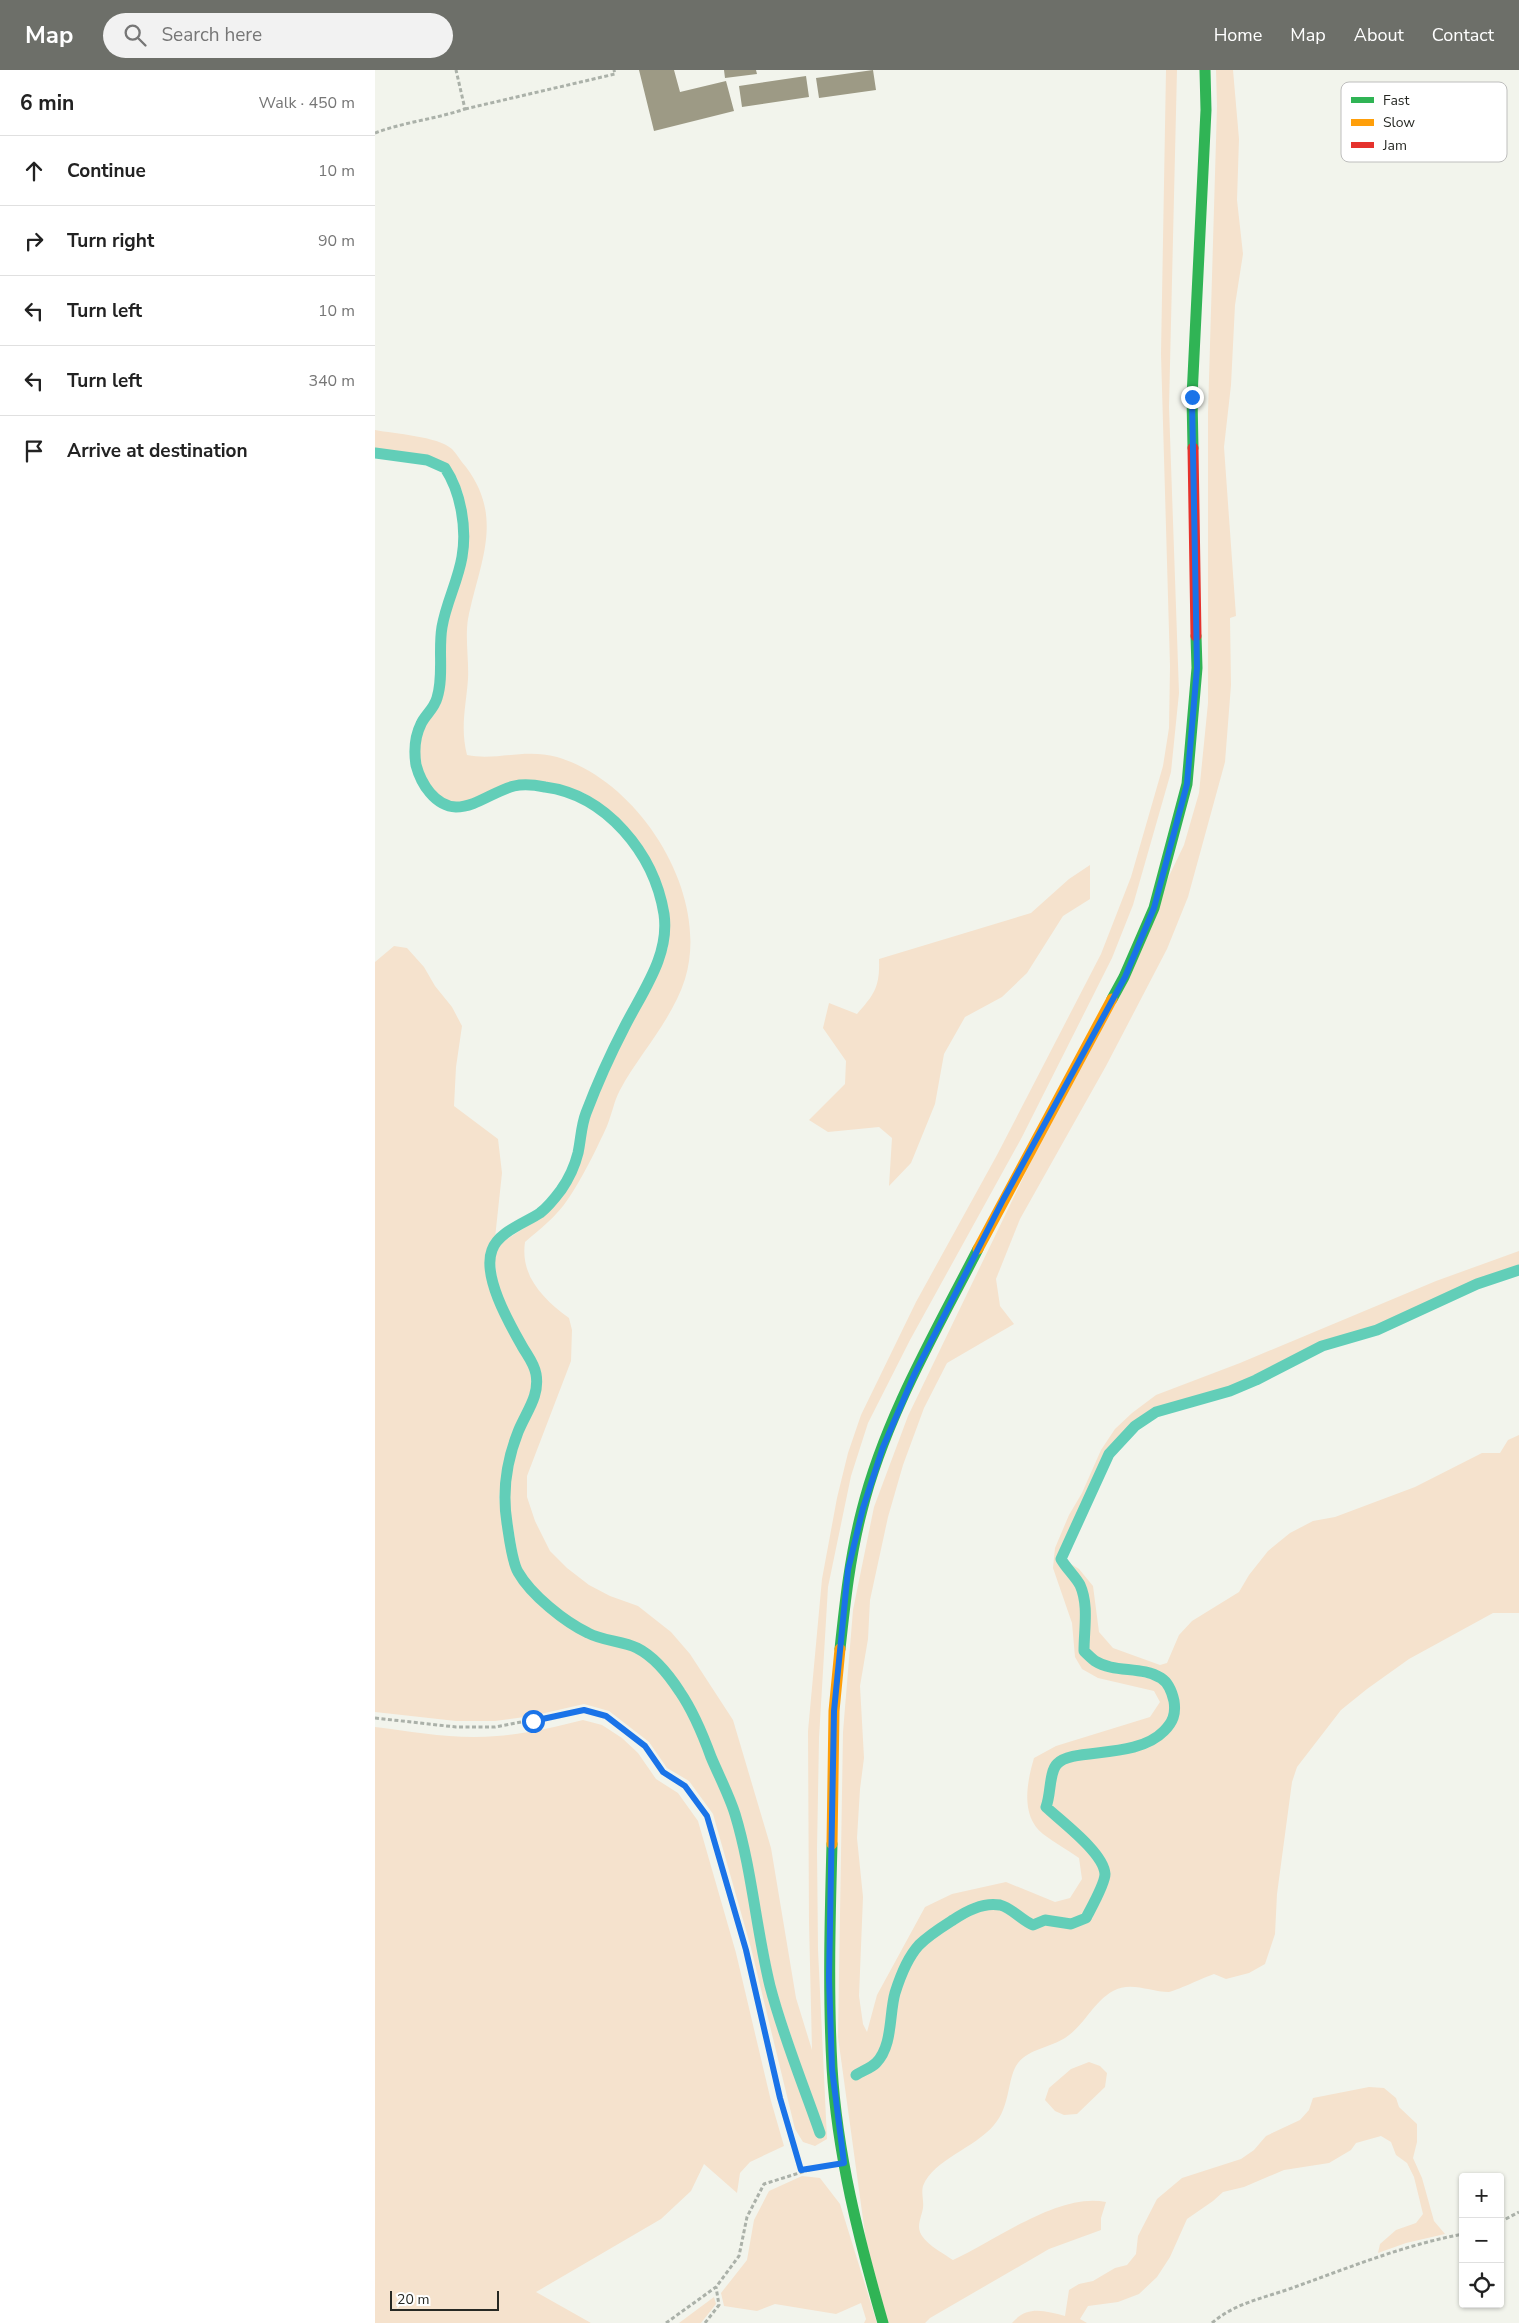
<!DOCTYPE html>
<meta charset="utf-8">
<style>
:root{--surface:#fff;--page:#f2f2f2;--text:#222;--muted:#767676;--line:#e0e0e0;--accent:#6d6f69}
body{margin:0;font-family:"Nunito Sans",sans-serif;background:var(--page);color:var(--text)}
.controls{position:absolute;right:15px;bottom:15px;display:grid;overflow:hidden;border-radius:5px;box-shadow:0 1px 4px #0004}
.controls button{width:45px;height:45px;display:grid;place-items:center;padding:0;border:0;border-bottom:1px solid var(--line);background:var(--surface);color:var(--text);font:25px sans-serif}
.scale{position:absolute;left:15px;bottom:12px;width:109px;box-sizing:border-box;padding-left:5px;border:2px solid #262823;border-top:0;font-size:14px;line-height:18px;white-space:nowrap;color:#262823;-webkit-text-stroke:4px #fff;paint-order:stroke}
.stop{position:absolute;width:15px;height:15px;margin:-11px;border:4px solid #1a73e8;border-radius:50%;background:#fff}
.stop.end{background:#1a73e8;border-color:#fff;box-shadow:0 1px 5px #0008}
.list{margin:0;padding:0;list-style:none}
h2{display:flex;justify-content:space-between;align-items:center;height:65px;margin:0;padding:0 20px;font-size:21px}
h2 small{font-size:16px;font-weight:400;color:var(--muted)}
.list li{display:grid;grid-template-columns:32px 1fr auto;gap:15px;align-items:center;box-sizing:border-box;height:70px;padding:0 20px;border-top:1px solid var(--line)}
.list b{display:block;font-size:19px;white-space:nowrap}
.list em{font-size:16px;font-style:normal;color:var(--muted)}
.icon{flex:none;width:28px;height:28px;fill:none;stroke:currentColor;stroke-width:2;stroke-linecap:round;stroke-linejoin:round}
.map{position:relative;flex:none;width:1144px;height:2253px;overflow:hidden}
header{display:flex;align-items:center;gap:30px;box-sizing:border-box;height:70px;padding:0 25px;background:var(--accent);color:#fff}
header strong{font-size:24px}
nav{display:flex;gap:28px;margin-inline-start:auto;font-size:18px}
.search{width:350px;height:45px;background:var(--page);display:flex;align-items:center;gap:12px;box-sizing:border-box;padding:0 18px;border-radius:28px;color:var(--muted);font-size:19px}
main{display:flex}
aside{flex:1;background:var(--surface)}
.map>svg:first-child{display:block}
</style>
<header>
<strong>Map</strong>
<div class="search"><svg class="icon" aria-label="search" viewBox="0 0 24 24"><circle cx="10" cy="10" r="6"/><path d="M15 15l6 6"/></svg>Search here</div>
<nav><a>Home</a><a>Map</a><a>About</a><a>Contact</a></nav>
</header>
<main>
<aside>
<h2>6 min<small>Walk · 450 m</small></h2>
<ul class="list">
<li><svg class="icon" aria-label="ahead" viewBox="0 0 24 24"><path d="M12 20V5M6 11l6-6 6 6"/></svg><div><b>Continue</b></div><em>10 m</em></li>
<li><svg class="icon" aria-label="right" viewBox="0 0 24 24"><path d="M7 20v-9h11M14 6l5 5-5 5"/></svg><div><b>Turn right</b></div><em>90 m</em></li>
<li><svg class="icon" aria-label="left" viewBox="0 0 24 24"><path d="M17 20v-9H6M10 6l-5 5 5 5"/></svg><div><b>Turn left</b></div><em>10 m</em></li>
<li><svg class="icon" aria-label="left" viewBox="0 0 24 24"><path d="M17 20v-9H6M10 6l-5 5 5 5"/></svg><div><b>Turn left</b></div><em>340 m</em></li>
<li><svg class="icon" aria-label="arrive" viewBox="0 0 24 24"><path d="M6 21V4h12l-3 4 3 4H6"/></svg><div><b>Arrive at destination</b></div></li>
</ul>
</aside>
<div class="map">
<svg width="1144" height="2253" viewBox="0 0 1144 2253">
<rect width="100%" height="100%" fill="#f2f4ec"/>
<path fill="#f5e2cd" d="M 791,0 L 802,0 L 794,337 L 804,623 L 796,702 L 758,835 L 737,888 L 647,1067 L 535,1270 L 493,1353 L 476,1406 L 453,1517 L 444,1668 L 442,1780 L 443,1880 L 452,2069 L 440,2076 L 428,2072 L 420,2059 L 376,1878 L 338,1744 L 314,1711 L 292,1698 L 274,1672 L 234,1641 L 209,1634 L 157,1646 L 120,1651 L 81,1651 L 0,1642 L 0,892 L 19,876 L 32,878 L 49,897 L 60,916 L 77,937 L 87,956 L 81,997 L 79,1036 L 123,1069 L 127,1103 L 120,1168 L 111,1182 L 111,1201 L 115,1219 L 127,1246 L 156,1299 L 157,1315 L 151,1336 L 140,1360 L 128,1397 L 124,1428 L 137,1501 L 171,1539 L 192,1555 L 215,1569 L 261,1582 L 283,1599 L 304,1627 L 322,1663 L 355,1743 L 366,1786 L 392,1919 L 441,2064 L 447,2061 L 400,1917 L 374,1784 L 363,1741 L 330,1659 L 311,1622 L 289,1593 L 264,1574 L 218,1561 L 196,1548 L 176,1533 L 157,1513 L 145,1498 L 133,1428 L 136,1399 L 147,1363 L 160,1339 L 166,1316 L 164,1296 L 133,1242 L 123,1216 L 119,1184 L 126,1173 L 172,1143 L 192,1119 L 207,1087 L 211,1052 L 252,961 L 279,913 L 293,877 L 294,847 L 287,819 L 278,796 L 265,775 L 229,736 L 209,723 L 185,715 L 163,711 L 139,712 L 93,731 L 76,733 L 62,725 L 51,709 L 45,692 L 45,672 L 50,654 L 65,635 L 69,613 L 70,559 L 92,486 L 91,446 L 88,424 L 82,408 L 73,395 L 53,386 L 0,379 L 0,360 C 20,364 62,366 77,379 C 82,384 86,392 91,397 C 130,449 104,493 93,549 C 90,568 94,590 93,609 C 91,637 85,657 92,685 C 122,691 149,678 182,687 C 265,711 336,825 310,909 C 297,950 265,983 245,1020 C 239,1031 237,1044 232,1056 C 223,1076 206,1111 193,1129 C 182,1146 165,1159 150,1172 C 145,1206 168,1229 194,1248 L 197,1260 L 196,1291 L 152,1406 L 152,1427 L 160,1451 L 175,1481 L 192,1498 L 214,1515 L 235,1526 L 263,1536 L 296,1562 L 315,1584 L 358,1650 L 396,1778 L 421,1928 L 437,1980 L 434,1852 L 433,1661 L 447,1509 L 462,1428 L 473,1383 L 486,1345 L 541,1232 L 622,1085 L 726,884 L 756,807 L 788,696 L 794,658 L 795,596 L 786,284 Z
M 841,0 L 858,0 L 864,69 L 862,130 L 868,184 L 860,235 L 856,315 L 849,377 L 861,546 L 855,548 L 856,615 L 850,692 L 813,827 L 792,879 L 731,996 L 645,1149 L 621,1209 L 625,1236 L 639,1254 L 572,1293 L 549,1338 L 528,1395 L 513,1447 L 495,1530 L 493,1569 L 485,1616 L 489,1688 L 485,1719 L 482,1768 L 488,1827 L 484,1926 L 488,1954 L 492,1962 L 502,1925 L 550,1837 L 577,1824 L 631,1812 L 680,1832 L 695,1828 L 707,1809 L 704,1788 C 693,1780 680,1773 668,1764 C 645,1746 652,1712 659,1688 L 681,1676 L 775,1647 L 785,1632 L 779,1621 L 723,1608 L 707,1599 L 700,1587 L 697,1553 L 678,1498 L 680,1478 L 694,1445 L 707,1423 L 726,1380 L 740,1359 L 757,1343 L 781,1325 L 865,1293 L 1061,1211 L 1144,1181 L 1144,1197 L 1101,1212 L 1000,1257 L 946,1273 L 880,1308 L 854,1318 L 781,1340 L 758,1354 L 732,1382 L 705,1445 L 690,1470 L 683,1489 C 688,1499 697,1506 701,1515 C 712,1535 706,1560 706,1582 L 719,1594 L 784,1611 L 792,1619 L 796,1632 L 798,1644 L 793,1653 L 780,1667 L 755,1675 L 738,1680 L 695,1684 L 681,1690 L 674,1702 L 673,1724 L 668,1738 C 682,1751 728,1787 727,1806 C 726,1816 714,1835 709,1846 L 695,1851 L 670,1848 L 657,1852 C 646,1847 638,1835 625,1833 C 607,1829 590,1839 576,1848 C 542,1871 533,1883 518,1921 C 510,1942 516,1972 499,1990 C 495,1995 486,1999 480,2003 L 483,2007 L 503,1994 L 514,1973 L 522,1924 L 535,1893 L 546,1876 L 595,1841 L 615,1838 L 625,1837 L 657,1858 L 671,1853 L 696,1857 L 713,1849 C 718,1836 730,1821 732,1807 C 736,1786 689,1751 674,1737 L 678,1725 L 679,1703 L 684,1694 L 696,1689 L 738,1685 L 782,1671 L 797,1656 L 802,1645 L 797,1616 L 787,1607 L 721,1589 L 711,1580 L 711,1524 L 706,1511 L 688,1489 L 704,1499 L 718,1516 L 724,1562 L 738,1578 L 785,1595 L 792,1593 L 804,1565 L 817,1551 L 864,1522 L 874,1505 L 893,1481 L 915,1463 L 938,1451 L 960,1447 L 1040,1417 L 1107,1383 L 1125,1383 L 1133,1370 L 1144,1365 L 1144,1543 L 1118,1543 L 1034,1589 L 992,1619 L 966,1640 L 922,1697 L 917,1712 L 902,1824 L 900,1864 L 890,1894 L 874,1903 L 851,1909 L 839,1904 C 830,1907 798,1922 794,1922 C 775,1922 756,1911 738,1921 C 717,1933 710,1955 690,1968 C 676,1977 654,1979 643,1993 C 632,2007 636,2036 619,2055 C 600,2078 559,2089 548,2116 C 546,2123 549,2131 548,2138 C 547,2144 544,2151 544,2157 C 544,2171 568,2183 578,2190 C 620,2171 684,2122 731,2132 L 726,2148 L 726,2160 L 674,2179 L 555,2248 L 550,2253 L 513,2253 L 491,2171 L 463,1967 L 468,1662 L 478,1540 L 499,1437 L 533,1346 L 809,775 L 824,723 L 833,633 L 833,343 L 842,36 Z
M 715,795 L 715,829 L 688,846 L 652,903 L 627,927 L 590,947 L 569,984 L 560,1034 L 536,1093 L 514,1116 L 517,1068 L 504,1057 L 453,1062 L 434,1050 L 470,1014 L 471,991 L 448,958 L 454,933 L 482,944 C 500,924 505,916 504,889 L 656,843 L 694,809 Z
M 208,1650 L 227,1655 L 247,1668 L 263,1683 L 281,1709 L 303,1723 L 323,1751 L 361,1883 L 396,2031 L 409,2076 L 375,2092 L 365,2103 L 362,2123 L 329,2094 L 316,2121 L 286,2149 L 161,2222 L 216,2253 L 0,2253 L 0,1657 C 40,1662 82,1670 122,1666 C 151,1664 180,1657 208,1650 Z
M 714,1992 L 725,1996 L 732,2003 L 730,2017 L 702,2044 L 689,2045 L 680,2041 L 670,2030 L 674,2018 L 696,1999 Z
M 994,2017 L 1009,2018 L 1021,2028 L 1024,2037 L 1042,2054 L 1042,2072 L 1038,2088 L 1047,2108 L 1059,2151 L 1070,2164 L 1031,2173 L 1003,2183 L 1005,2174 L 1021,2160 L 1041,2153 L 1048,2144 L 1039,2107 L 1032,2093 L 1021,2085 L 1016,2072 L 1006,2066 L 981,2073 L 976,2080 L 954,2093 L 909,2100 L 869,2117 L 848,2122 L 838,2131 L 812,2149 L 795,2187 L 782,2207 L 764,2224 L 743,2232 L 713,2236 L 705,2249 L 712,2253 L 637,2253 C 652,2235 670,2241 690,2246 L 694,2220 L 704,2214 L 718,2211 L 740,2198 L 752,2195 L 761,2184 L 763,2166 L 782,2129 L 807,2108 L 866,2089 L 879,2080 L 891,2066 L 925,2050 L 934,2040 L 938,2028 Z
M 427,2106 L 445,2108 L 465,2134 L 502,2253 L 489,2253 L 491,2249 L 486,2233 L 461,2244 L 400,2234 L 382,2241 L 349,2236 L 346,2223 L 372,2190 L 379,2150 L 394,2121 Z
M 339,2227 L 341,2234 L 326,2253 L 304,2253 Z"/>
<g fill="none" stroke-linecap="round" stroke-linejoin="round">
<path stroke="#62ceb8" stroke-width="11" d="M 0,383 L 52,390 L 70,398 C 86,422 92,459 87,487 C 83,511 71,533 67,557 C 63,580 69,606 62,628 C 59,639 50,645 46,654 C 40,666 39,682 41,695 C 46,714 60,736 81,737 C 101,737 119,721 139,716 C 148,714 160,715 170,717 C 231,725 279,783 289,844 C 295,886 267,922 249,958 C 235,985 222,1014 211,1043 C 206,1056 206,1069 203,1083 C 200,1095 193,1110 186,1120 C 180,1128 173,1137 165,1143 C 150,1153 123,1162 117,1180 C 107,1206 134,1253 147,1276 C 152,1285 159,1293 161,1304 C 165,1326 151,1342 143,1362 C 132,1390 127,1422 132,1453 C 134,1466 137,1492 143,1502 C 156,1525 190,1552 213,1563 C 228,1571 247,1571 262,1578 C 280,1587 294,1605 305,1622 C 318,1641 328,1665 336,1687 C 344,1706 354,1725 360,1744 C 377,1800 381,1859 395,1916 C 408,1966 428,2014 445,2063
M 481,2005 C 487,2001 496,1998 501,1993 C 518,1976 514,1944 520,1923 C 525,1907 533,1887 544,1875 C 554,1865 567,1857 578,1850 C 591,1841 609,1832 625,1835 C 637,1838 646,1850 658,1855 L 670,1850 L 696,1854 L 711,1848 C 716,1838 730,1814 730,1804 C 729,1783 687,1752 671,1737 C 676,1725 674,1702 682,1694 C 697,1677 761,1690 789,1661 C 798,1652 801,1644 799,1631 C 797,1622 794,1613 786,1608 C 767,1596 739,1603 720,1591 C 716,1588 712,1584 709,1581 C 709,1559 714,1535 705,1515 C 700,1506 691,1498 686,1489 L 734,1384 L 760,1356 L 781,1342 L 855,1321 L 881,1310 L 947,1276 L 1002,1260 L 1102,1214 L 1144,1200"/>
</g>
<path fill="#9d9a85" d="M 264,0 L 299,0 L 305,22 L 351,11 L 359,41 L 279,61 Z
M 349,0 L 381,0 L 382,4 L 350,8 Z
M 498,0 L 501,20 L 444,28 L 441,8 Z
M 431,6 L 434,27 L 367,37 L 364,16 Z"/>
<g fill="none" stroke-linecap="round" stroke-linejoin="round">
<path stroke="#abb1a9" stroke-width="3" stroke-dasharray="4 2.5" stroke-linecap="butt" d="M 90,39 L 240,4 L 239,0
M 0,63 C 29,52 61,49 90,39 L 81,0
M 0,1648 L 81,1657 L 120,1657 L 209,1640 L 231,1646 L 252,1661 L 270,1676 L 288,1702 L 310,1716 L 332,1747 L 371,1880 L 405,2028 L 426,2100
M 1125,2152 L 1144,2142
M 291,2253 L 341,2217 L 364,2186 L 372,2147 L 389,2114 L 437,2099
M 330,2253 L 344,2235 L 341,2217
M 837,2253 C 860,2233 889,2228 917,2218 C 973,2198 1029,2175 1088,2164"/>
<path stroke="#30b455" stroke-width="11" d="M 818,378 L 817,327 L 831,40 L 830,0
M 737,929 L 749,907 L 779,838 L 812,714 L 822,598 L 821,566
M 465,1579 C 470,1532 475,1486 487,1440 C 510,1348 560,1263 603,1179
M 457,1774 C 455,1848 453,1923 457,1997 C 462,2084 484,2170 508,2253"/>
<path stroke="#ff9f0a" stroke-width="11" d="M 603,1179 L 737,929
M 457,1774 L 459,1641 L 465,1579"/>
<path stroke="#e5322d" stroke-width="11" d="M 818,378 L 821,566"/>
</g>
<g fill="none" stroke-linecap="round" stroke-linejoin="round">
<path stroke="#1a73e8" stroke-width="6" d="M 158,1651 L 209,1640 L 231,1646 L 270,1676 L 288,1702 L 310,1716 L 332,1746 L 371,1880 L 405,2028 L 426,2100 L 469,2093 L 457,1999 L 454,1908 L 459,1641 L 473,1500 L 488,1438 L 508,1377 L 540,1303 L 628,1130 L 750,907 L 779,838 L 812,714 L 822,598 L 817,327"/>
</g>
<rect x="966" y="12" width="166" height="80" rx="8" fill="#fff" stroke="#bebebd" stroke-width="1"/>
<rect x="976" y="27" width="23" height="6" fill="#30b455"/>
<rect x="976" y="49" width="23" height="7" fill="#ff9f0a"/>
<rect x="976" y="72" width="23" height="6" fill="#e5322d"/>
<g font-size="14" fill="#262823">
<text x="1008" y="35">Fast</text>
<text x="1008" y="57">Slow</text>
<text x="1008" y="80">Jam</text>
</g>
</svg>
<div class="controls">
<button>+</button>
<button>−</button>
<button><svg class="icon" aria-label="locate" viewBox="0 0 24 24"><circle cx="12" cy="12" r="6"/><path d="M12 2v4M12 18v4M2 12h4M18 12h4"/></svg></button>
</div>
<div class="scale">20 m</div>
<div class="stop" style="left:158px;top:1651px"></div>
<div class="stop end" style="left:817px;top:327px"></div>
</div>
</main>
